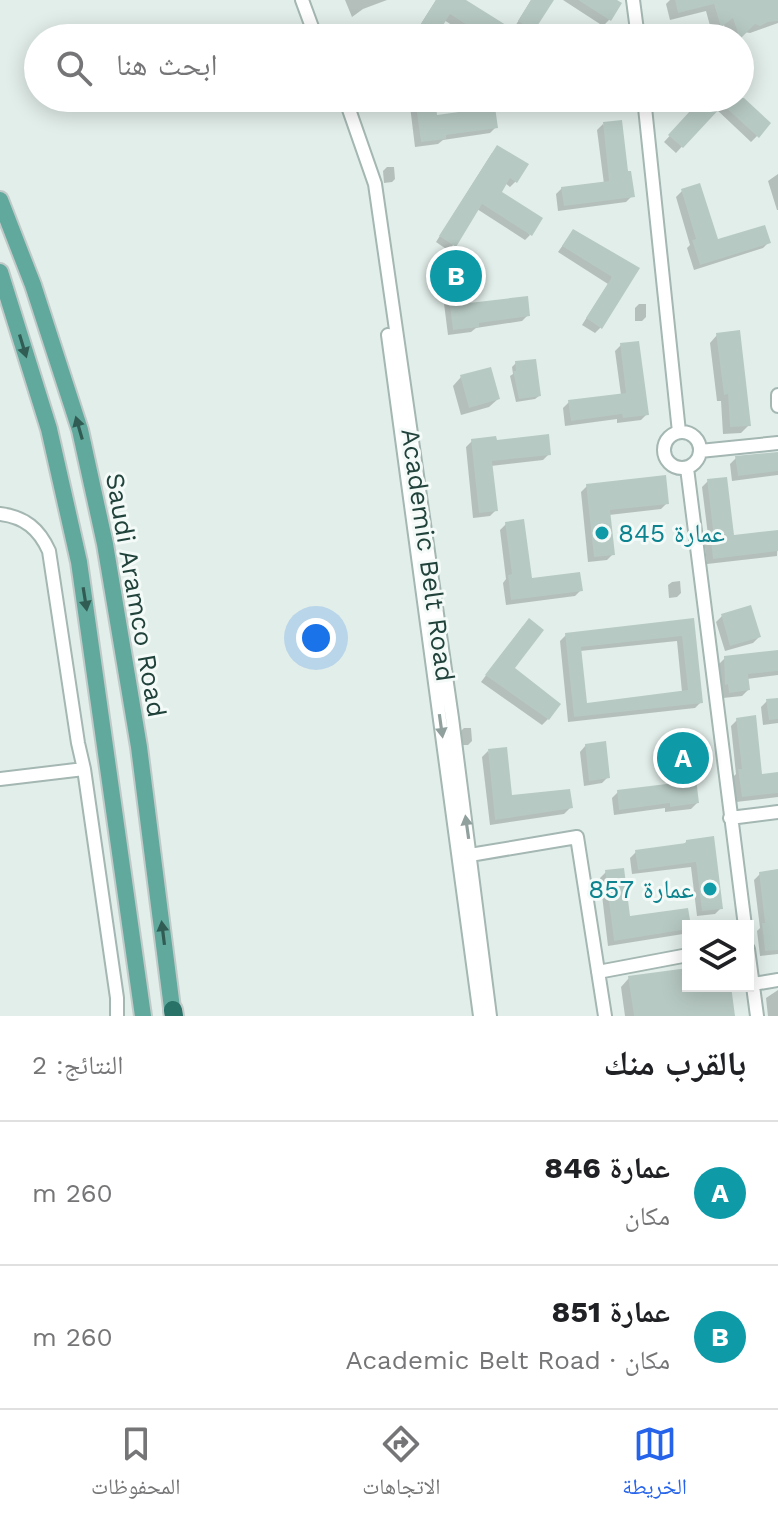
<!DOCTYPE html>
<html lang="ar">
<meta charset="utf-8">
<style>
:root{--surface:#fff;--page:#f6f6f6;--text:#202124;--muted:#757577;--line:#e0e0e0;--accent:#2563eb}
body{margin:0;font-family:"Work Sans","Noto Naskh Arabic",sans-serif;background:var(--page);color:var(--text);direction:rtl}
.controls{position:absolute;right:24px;bottom:24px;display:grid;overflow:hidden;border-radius:0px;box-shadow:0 4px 20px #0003}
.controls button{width:72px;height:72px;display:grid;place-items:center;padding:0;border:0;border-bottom:2px solid var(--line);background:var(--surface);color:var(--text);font:40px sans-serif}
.you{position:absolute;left:316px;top:638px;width:28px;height:28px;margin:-20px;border:6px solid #fff;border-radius:50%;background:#1a73e8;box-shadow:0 0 0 12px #1a73e833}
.badge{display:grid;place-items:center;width:52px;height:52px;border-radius:50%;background:var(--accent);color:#fff;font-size:26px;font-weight:700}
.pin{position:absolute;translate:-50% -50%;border:4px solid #fff;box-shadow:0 2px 8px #0006}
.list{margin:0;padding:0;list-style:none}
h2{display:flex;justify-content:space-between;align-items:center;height:104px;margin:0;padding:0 32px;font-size:34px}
h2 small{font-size:26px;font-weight:400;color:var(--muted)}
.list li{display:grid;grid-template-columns:52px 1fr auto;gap:24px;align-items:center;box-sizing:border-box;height:144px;padding:0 32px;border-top:2px solid var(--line)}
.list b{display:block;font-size:30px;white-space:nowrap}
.list p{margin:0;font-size:26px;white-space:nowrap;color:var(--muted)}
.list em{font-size:26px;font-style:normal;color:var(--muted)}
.icon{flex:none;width:44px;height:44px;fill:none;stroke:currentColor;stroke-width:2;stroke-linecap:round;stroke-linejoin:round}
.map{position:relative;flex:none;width:778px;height:1016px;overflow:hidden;direction:ltr}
.search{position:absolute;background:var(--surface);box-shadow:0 4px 20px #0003;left:24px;right:24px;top:24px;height:88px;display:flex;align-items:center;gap:20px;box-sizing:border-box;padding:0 28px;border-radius:44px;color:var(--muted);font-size:30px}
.sheet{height:392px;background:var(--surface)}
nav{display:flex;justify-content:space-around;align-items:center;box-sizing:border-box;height:112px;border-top:2px solid var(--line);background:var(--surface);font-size:22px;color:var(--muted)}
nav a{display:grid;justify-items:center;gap:4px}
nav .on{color:var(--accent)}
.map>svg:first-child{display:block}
</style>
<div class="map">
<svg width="778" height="1016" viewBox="0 0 778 1016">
<rect width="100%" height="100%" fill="#e2eeea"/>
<path fill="#0003" fill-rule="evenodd" d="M 345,0 L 387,0 L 363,9 L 352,17 Z
M 436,0 L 464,0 L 502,38 L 472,38 L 444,20 L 432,38 L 412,38 Z
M 531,0 L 552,0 L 527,36 L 514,28 Z
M 563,0 L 613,0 L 609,20 L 603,26 Z
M 670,0 L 778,0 L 778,23 L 750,33 L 744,32 L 739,38 L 728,38 L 724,25 L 712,33 L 706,11 L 670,20 L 666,4 Z
M 740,97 L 769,124 L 751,142 L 716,109 L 676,153 L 664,142 L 699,104 L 697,102 L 700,98 Z
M 409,98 L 433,98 L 435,117 L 496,127 L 490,133 L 443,140 L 438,144 L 415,147 Z
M 608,98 L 620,98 L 608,102 Z
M 603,124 L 627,174 L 632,196 L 626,202 L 558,211 L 556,194 L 562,188 L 604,184 L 597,130 Z
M 492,153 L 516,181 L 510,187 L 505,183 L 499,193 L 530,235 L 525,240 L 477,209 L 449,251 L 436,242 Z
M 387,167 L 394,167 L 395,179 L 392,182 L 384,183 L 383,171 Z
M 778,174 L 778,210 L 777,210 L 768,181 Z
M 682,191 L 716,242 L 769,242 L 763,248 L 694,270 L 687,248 L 690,245 L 676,197 Z
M 573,231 L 616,259 L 601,327 L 595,333 L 582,325 L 608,284 L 558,252 Z
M 445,258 L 468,305 L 528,315 L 522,321 L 476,328 L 471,332 L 448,335 L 439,264 Z
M 639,304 L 646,304 L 646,317 L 642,321 L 635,321 L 635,308 Z
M 717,335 L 749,425 L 741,433 L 723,434 L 721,401 L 717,401 L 710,343 Z
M 621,345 L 647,414 L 641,420 L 617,423 L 617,419 L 565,426 L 563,408 L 569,402 L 621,395 L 615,351 Z
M 516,363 L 539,396 L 535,399 L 516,402 L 510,376 L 513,374 L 512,367 Z
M 461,377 L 498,399 L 489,407 L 461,415 L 453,386 Z
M 472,441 L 495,442 L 549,454 L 543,460 L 491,466 L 496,510 L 490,516 L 473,518 L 466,447 Z
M 778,454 L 778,475 L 732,481 L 730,464 L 736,458 Z
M 708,481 L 732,538 L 778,532 L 777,556 L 707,564 L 704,539 L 708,535 L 702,487 Z
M 587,486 L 667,503 L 661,509 L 609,515 L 613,554 L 607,560 L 588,562 L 581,492 Z
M 506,524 L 530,580 L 581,590 L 575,596 L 506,605 L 503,583 L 506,579 L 500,530 Z
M 680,581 L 681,593 L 677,597 L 669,598 L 668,585 L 672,582 Z
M 722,616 L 759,637 L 753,643 L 725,651 L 716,622 Z
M 692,621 L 701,702 L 695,708 L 568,722 L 560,641 L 566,635 ZM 677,641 L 682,692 L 585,705 L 580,651 Z
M 523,626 L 512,668 L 548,719 L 542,725 L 481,682 Z
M 778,653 L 778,675 L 747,679 L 748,690 L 742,696 L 723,698 L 718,678 L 721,676 L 719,664 L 725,658 Z
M 778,700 L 778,723 L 763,725 L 761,707 L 767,701 Z
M 737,720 L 761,776 L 778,774 L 778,797 L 736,802 L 733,777 L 736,774 L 731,726 Z
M 464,728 L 471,728 L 472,741 L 468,745 L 461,745 L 460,732 Z
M 670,735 L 697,803 L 691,809 L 665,812 L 665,808 L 614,815 L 612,798 L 618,792 L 669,785 L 664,741 Z
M 586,745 L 608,777 L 602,783 L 584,786 L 580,752 Z
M 488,751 L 510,797 L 570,808 L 564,814 L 490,825 L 482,757 Z
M 686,842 L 721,908 L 715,914 L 697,916 L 691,867 L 632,874 L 630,858 L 636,852 L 682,846 Z
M 606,872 L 628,918 L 688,928 L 683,934 L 608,946 L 600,878 Z
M 760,874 L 778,881 L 778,954 L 760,956 L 757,931 L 760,928 L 754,880 Z
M 688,969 L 688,986 L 729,986 L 733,1016 L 625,1016 L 621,987 L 629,978 Z
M 778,990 L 778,1016 L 768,1016 L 766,998 Z"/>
<path fill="#b7c9c3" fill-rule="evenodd" d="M 436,0 L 466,0 L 511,28 L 504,38 L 487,38 L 450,14 L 435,38 L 412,38 Z
M 531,0 L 554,0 L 534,31 L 518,21 Z
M 578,0 L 617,0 L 622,3 L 611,21 Z
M 675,0 L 778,0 L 778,21 L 768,22 L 760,26 L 755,24 L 740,39 L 733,18 L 721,27 L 714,4 L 678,13 Z
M 415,98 L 435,98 L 437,115 L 495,107 L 498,128 L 446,135 L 446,139 L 421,142 Z
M 702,98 L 744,98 L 771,123 L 759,138 L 723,105 L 683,148 L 668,135 Z
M 622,120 L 628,171 L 631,171 L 635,197 L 564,206 L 561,187 L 609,181 L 603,122 Z
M 497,145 L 529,164 L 517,183 L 510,178 L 502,192 L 543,218 L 532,236 L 482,204 L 456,247 L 439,236 Z
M 700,183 L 718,239 L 765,225 L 771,243 L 700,265 L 692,240 L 696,239 L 681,189 Z
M 573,229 L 640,268 L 602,329 L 586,318 L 612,277 L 562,246 Z
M 463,254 L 469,303 L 528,296 L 530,316 L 479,323 L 479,327 L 453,330 L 444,256 Z
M 740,330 L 751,426 L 730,427 L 728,394 L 724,395 L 716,333 Z
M 639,341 L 649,415 L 623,418 L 622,414 L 571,421 L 568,400 L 626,393 L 620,343 Z
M 536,359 L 541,396 L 519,399 L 513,371 L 516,371 L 515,361 Z
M 491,367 L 500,399 L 469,408 L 460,375 Z
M 549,434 L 551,455 L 492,461 L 498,511 L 479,513 L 471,439 L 496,436 L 497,440 Z
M 778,452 L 778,471 L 738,476 L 735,456 Z
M 666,475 L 669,504 L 610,510 L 615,555 L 594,557 L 586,484 Z
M 727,477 L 734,535 L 778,530 L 778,551 L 713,559 L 710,531 L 713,530 L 707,479 Z
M 524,519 L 532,578 L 580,572 L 583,591 L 511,600 L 508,575 L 512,574 L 505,522 Z
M 751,605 L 761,637 L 730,646 L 721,614 Z
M 529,618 L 544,630 L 515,668 L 561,704 L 549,720 L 485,675 Z
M 694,618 L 703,703 L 574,717 L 565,633 ZM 682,636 L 688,690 L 587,703 L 581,647 Z
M 778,650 L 778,671 L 748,674 L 750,690 L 729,693 L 728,684 L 725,685 L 724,656 Z
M 778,698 L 778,719 L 769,720 L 766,699 Z
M 756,715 L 762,774 L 778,772 L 778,793 L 742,797 L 738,769 L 742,769 L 736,718 Z
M 690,731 L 699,803 L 670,807 L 670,803 L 619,810 L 617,790 L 675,783 L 669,733 Z
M 606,741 L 610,778 L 589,781 L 585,744 Z
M 507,747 L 512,795 L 570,789 L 573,808 L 495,820 L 488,749 Z
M 714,836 L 723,909 L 702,911 L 696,862 L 638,870 L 635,850 L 686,843 L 686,840 Z
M 624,868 L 630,916 L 688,908 L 691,926 L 688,929 L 614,941 L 605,870 Z
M 778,869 L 778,950 L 765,951 L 762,923 L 765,923 L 759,872 Z
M 688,968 L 688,986 L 731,986 L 735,1016 L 634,1016 L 628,976 Z"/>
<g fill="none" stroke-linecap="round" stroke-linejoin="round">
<defs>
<path id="minor" d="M 302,0 L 316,38
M 633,0 L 638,38
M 345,98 L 375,184 L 452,718 L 490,1016
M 644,98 L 679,432
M 388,335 L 480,1016
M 778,395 L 778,406
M664 450a18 18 0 1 1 36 0a18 18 0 1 1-36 0Z
M 700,451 L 778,443
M 687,468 L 745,926
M 0,514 C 25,517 39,529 49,551 L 78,743 L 84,769 L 0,779
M 84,769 L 117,998 L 117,1016
M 730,818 L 778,812
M 470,855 L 577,837 L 605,1016
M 748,949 L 757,1016
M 598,972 L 688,955
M 753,984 L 778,980"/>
<path id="major" d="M 0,200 L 33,285 L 80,430 L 105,544 L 139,747 L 173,1016
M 0,272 L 49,429 L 79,562 L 143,1016"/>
<path id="highway" d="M 173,1010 L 174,1016"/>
</defs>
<use href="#minor" stroke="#a4b7b2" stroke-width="16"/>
<use href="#major" stroke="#c1cac8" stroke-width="20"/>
<use href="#highway" stroke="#c1cac8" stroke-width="22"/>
<use href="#minor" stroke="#fff" stroke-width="12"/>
<use href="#major" stroke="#61a99c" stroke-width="16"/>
<use href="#highway" stroke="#287268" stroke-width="18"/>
</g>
<defs><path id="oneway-solid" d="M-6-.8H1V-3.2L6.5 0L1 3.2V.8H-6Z" transform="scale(2)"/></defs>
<g fill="#305c53">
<use href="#oneway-solid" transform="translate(23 346) rotate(73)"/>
<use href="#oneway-solid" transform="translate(79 428) rotate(-106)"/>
<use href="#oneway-solid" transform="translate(85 599) rotate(81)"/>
<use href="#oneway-solid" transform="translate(163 933) rotate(-97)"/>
</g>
<g fill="#90a09d">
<use href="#oneway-solid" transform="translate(441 726) rotate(82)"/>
<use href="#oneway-solid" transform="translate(467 827) rotate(-98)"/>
</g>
<g fill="#0f9aa8" stroke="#f3faf7" stroke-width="3">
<circle cx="602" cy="533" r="8"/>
<circle cx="710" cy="889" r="8"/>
</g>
<g text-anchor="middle" stroke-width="6" stroke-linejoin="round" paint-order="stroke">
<g font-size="26" fill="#0d838f" stroke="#f3faf7" text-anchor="start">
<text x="618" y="542">عمارة 845</text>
<text x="694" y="898" text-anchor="end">عمارة 857</text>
</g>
<g font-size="26" fill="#20423b" stroke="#f3faf7">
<text transform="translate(428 555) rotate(82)" y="9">Academic Belt Road</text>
<text transform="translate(136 595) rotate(80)" y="9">Saudi Aramco Road</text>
</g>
</g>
</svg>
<div class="controls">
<button><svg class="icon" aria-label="layers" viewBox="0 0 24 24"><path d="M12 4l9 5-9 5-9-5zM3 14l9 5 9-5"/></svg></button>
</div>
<div class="you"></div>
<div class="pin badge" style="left:683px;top:758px;background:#0f9aa8">A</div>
<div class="pin badge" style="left:456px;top:276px;background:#0f9aa8">B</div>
<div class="search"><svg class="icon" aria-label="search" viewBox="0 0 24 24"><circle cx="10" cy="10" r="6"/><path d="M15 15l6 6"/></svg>ابحث هنا</div>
</div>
<section class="sheet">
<h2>بالقرب منك<small>النتائج: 2</small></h2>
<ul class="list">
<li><span class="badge" style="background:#0f9aa8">A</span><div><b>عمارة 846</b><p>مكان</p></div><em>260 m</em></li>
<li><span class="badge" style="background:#0f9aa8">B</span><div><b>عمارة 851</b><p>مكان · Academic Belt Road</p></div><em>260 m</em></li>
</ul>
</section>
<nav>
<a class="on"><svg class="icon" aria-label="map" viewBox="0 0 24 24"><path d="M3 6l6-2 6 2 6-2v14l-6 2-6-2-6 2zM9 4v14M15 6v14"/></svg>الخريطة</a>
<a><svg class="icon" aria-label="directions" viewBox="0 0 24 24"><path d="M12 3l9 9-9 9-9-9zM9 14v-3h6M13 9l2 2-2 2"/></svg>الاتجاهات</a>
<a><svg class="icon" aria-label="saved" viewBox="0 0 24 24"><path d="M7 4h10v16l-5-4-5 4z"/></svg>المحفوظات</a>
</nav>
